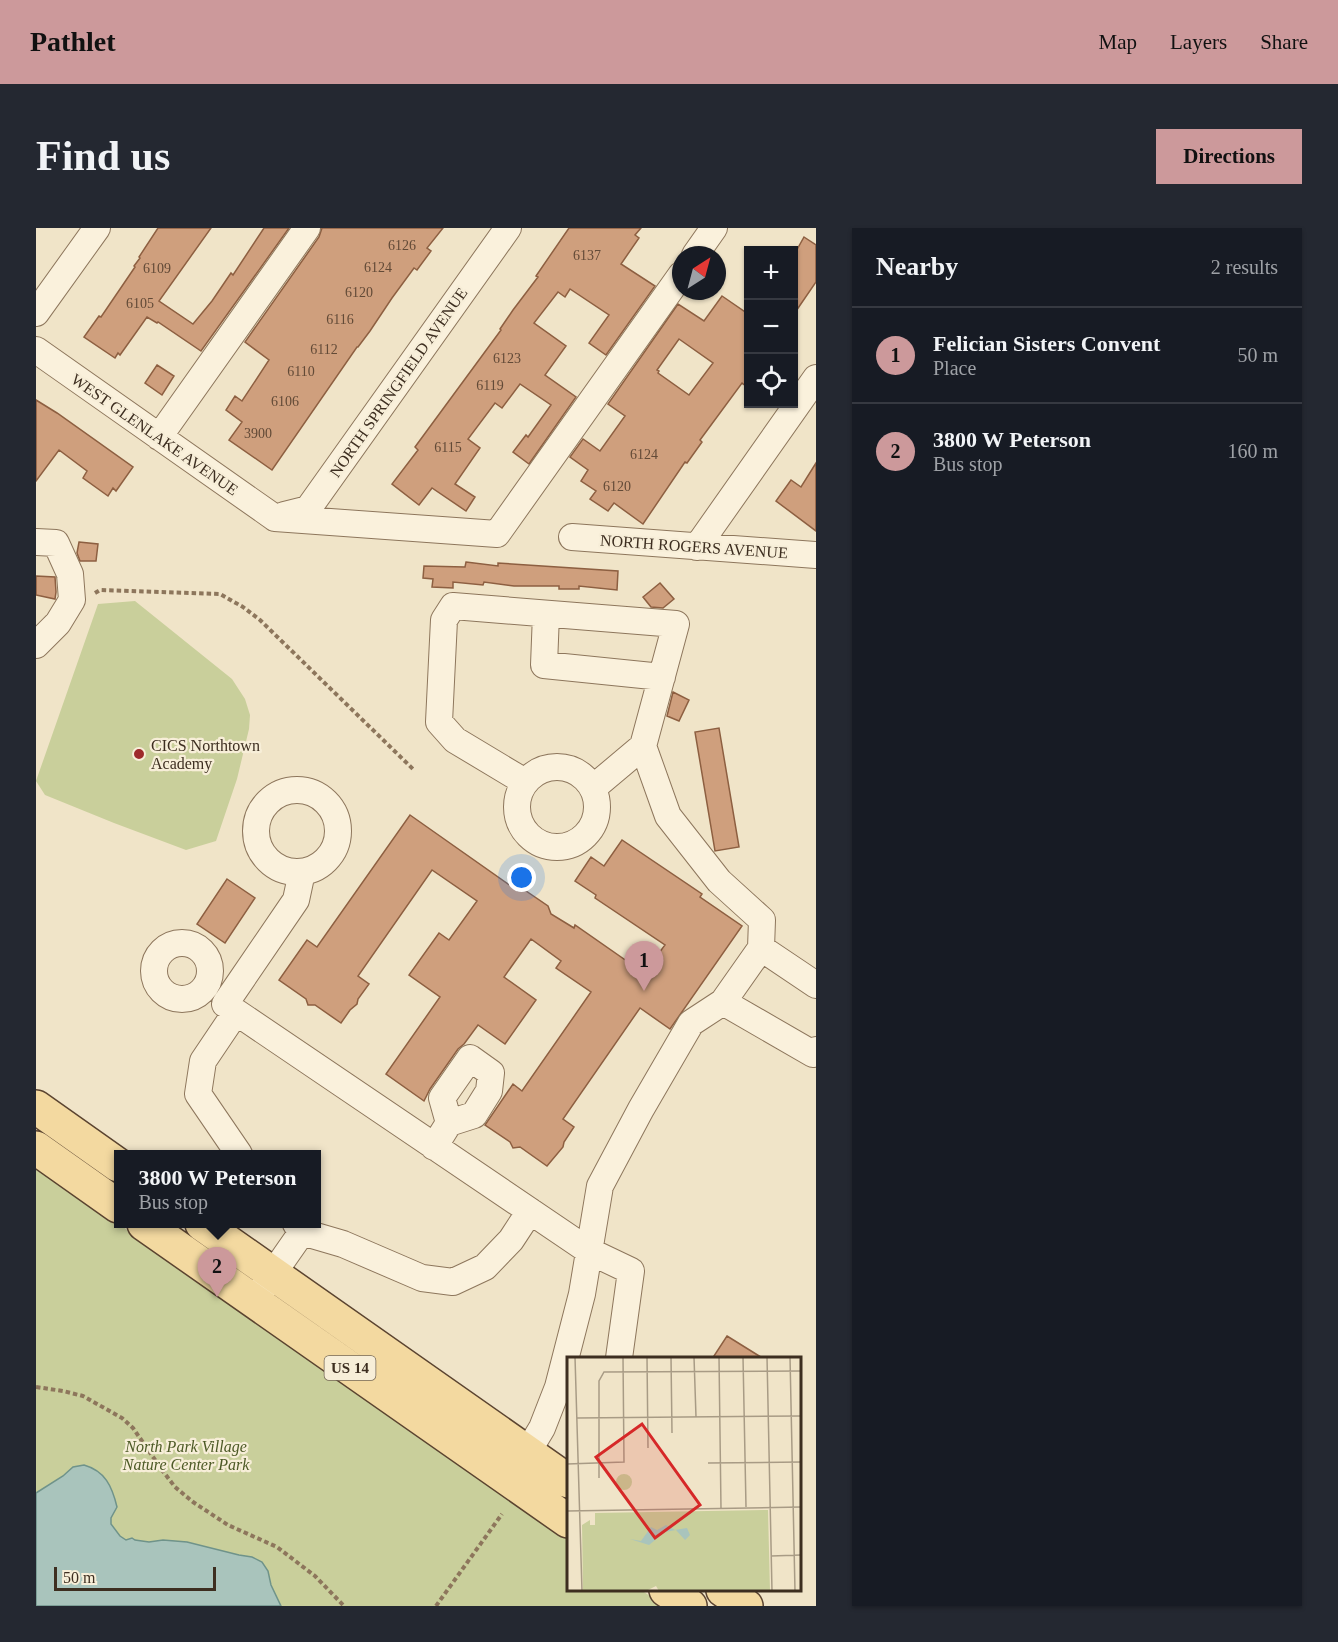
<!DOCTYPE html>
<meta charset="utf-8">
<style>
:root{--surface:#171b24;--page:#242831;--text:#f1f3f6;--muted:#9ea1a6;--line:#363941;--accent:#cc999b}
body{margin:0;font-family:"Times New Roman",serif;background:var(--page);color:var(--text)}
.controls{position:absolute;right:18px;top:18px;display:grid;overflow:hidden;border-radius:0px;box-shadow:0 2px 4px #0004}
.controls button{width:54px;height:54px;display:grid;place-items:center;padding:0;border:0;border-bottom:2px solid var(--line);background:var(--surface);color:var(--text);font:30px sans-serif}
.compass{position:absolute;left:636px;top:18px;width:54px;height:54px;border-radius:50%;background:var(--surface);box-shadow:0 2px 4px #0004;rotate:36deg}
.scale{position:absolute;left:18px;bottom:15px;width:162px;box-sizing:border-box;padding-left:6px;border:3px solid #3d2e20;border-top:0;font-size:16px;line-height:21px;white-space:nowrap;color:#3d2e20;-webkit-text-stroke:4px #f7eed8;paint-order:stroke}
.you{position:absolute;left:486px;top:650px;width:21px;height:21px;margin:-15px;border:4px solid #fff;border-radius:50%;background:#1a73e8;box-shadow:0 0 0 9px #1a73e833}
.badge{display:grid;place-items:center;width:39px;height:39px;border-radius:50%;background:var(--accent);color:#111;font-size:20px;font-weight:700}
.pin{position:absolute;translate:-50% -50px;filter:drop-shadow(0 2px 3px #0008)}
.pin::after{content:'';position:absolute;top:32px;width:21px;height:18px;background:inherit;clip-path:polygon(0 0,100% 0,50% 100%)}
.popup{position:absolute;left:78px;top:922px;width:207px;height:78px;box-sizing:border-box;display:grid;place-content:center;border-radius:0px;background:var(--surface);filter:drop-shadow(0 2px 4px #0005);font-size:20px;white-space:nowrap;color:var(--muted)}
.popup b{font-size:22px;color:var(--text)}
.popup::after{content:'';position:absolute;left:50%;top:100%;margin-left:-12px;border:12px solid transparent;border-top-color:var(--surface)}
.list{margin:0;padding:0;list-style:none}
h2{display:flex;justify-content:space-between;align-items:center;height:78px;margin:0;padding:0 24px;font-size:26px}
h2 small{font-size:20px;font-weight:400;color:var(--muted)}
.list li{display:grid;grid-template-columns:39px 1fr auto;gap:18px;align-items:center;box-sizing:border-box;height:96px;padding:0 24px;border-top:2px solid var(--line)}
.list b{display:block;font-size:22px;white-space:nowrap}
.list p{margin:0;font-size:20px;white-space:nowrap;color:var(--muted)}
.list em{font-size:20px;font-style:normal;color:var(--muted)}
.icon{flex:none;width:33px;height:33px;fill:none;stroke:currentColor;stroke-width:2;stroke-linecap:round;stroke-linejoin:round}
.map{position:relative;flex:none;width:780px;height:1378px;overflow:hidden;border-radius:0px}
header{display:flex;align-items:center;gap:36px;box-sizing:border-box;height:84px;padding:0 30px;background:var(--accent);color:#111}
header strong{font-size:28px}
nav{display:flex;gap:33px;margin-inline-start:auto;font-size:21px}
.intro{display:flex;align-items:center;justify-content:space-between;box-sizing:border-box;height:144px;padding:0 36px}
h1{margin:0;font-size:42px}
.button{padding:15px 27px;border-radius:0px;background:var(--accent);color:#111;font-size:21px;font-weight:700}
main{display:flex;gap:36px;padding:0 36px}
aside{flex:1;background:var(--surface);border-radius:0px;box-shadow:0 2px 4px #0004}
.map>svg:first-child{display:block}
</style>
<header>
<strong>Pathlet</strong>
<nav><a>Map</a><a>Layers</a><a>Share</a></nav>
</header>
<div class="intro"><h1>Find us</h1><a class="button">Directions</a></div>
<main>
<div class="map">
<svg width="780" height="1378" viewBox="0 0 780 1378">
<rect width="100%" height="100%" fill="#f0e4c8"/>
<path fill="#c9cf9b" d="M 99,373 L 196,451 L 209,471 L 214,487 L 213,501 L 201,551 L 180,613 L 150,622 L 78,595 L 9,567 L 0,553 L 62,376 Z
M 0,938 L 532,1311 L 532,1362 L 605,1362 L 629,1378 L 0,1378 Z"/>
<path fill="#a9c4bc" stroke="#6f938a" stroke-width="1.5" d="M 48,1237 C 69,1243 76,1258 81,1279 L 75,1290 L 75,1296 L 84,1308 L 90,1312 L 96,1310 L 99,1312 L 113,1314 L 127,1312 L 151,1314 L 203,1327 L 216,1329 L 226,1334 L 232,1343 L 235,1357 L 245,1378 L 0,1378 L 0,1265 L 27,1248 L 37,1239 Z"/>
<path fill="#cf9f7d" stroke="#8d5f41" stroke-width="1.5" fill-rule="evenodd" d="M 122,0 L 175,0 L 123,73 L 157,96 L 176,73 L 195,45 L 197,47 L 228,0 L 253,0 L 165,123 L 122,94 L 121,95 L 111,89 L 84,127 L 82,125 L 79,130 L 48,109 L 63,88 L 65,89 L 99,39 L 98,38 L 104,30 L 103,29 Z
M 286,0 L 407,0 L 391,20 L 395,23 L 381,42 L 378,40 L 356,70 L 334,103 L 322,119 L 321,119 L 236,242 L 193,212 L 206,194 L 190,182 L 199,168 L 206,173 L 233,132 L 209,114 L 283,9 Z
M 533,0 L 605,0 L 599,7 L 603,10 L 585,36 L 619,58 L 570,127 L 553,115 L 573,87 L 534,61 L 529,69 L 522,64 L 498,95 L 530,118 L 509,147 L 540,169 L 493,236 L 477,224 L 490,207 L 492,209 L 515,177 L 484,156 L 466,180 L 459,175 L 432,211 L 444,220 L 419,256 L 439,269 L 430,283 L 396,260 L 383,277 L 356,256 L 382,222 L 379,219 L 465,102 L 464,101 L 477,82 L 502,49 L 500,48 Z
M 768,9 L 780,17 L 780,54 L 758,86 L 758,27 Z
M 686,68 L 712,86 L 712,160 L 706,155 L 664,212 L 666,214 L 651,235 L 649,234 L 607,296 L 578,275 L 572,283 L 554,271 L 560,263 L 545,253 L 552,242 L 534,229 L 547,211 L 564,223 L 589,188 L 572,176 L 642,76 L 668,93 ZM 643,111 L 677,135 L 653,167 L 622,145 L 623,143 L 621,142 Z
M 121,137 L 138,148 L 126,167 L 109,155 Z
M 0,172 L 21,185 L 97,239 L 80,263 L 77,260 L 72,268 L 47,250 L 51,243 L 23,222 L 0,253 Z
M 780,235 L 780,303 L 740,273 L 755,252 L 765,259 Z
M 43,314 L 62,316 L 60,333 L 44,333 L 41,325 Z
M 430,334 L 462,338 L 462,335 L 582,343 L 581,362 L 543,358 L 543,361 L 523,361 L 523,358 L 478,358 L 448,354 L 447,357 L 417,354 L 417,360 L 396,359 L 397,351 L 387,350 L 388,338 L 429,339 Z
M 0,348 L 19,349 L 20,364 L 19,371 L 0,367 Z
M 624,355 L 638,371 L 627,380 L 615,379 L 607,369 Z
M 637,464 L 653,472 L 643,493 L 631,488 Z
M 683,500 L 703,619 L 679,623 L 659,504 Z
M 374,587 L 482,663 L 490,663 L 512,678 L 515,686 L 538,700 L 539,697 L 608,745 L 629,717 L 559,670 L 560,667 L 539,653 L 555,629 L 568,638 L 586,612 L 666,666 L 664,669 L 706,698 L 634,801 L 604,780 L 527,891 L 538,899 L 528,914 L 527,919 L 511,938 L 484,919 L 477,920 L 474,914 L 449,897 L 477,856 L 486,863 L 555,764 L 520,740 L 525,733 L 495,711 L 468,749 L 500,772 L 469,816 L 442,797 L 428,816 L 422,821 L 394,861 L 388,873 L 350,846 L 404,769 L 373,747 L 403,705 L 413,712 L 441,673 L 396,642 L 322,748 L 333,756 L 322,771 L 321,776 L 314,782 L 305,795 L 279,777 L 272,777 L 270,771 L 243,752 L 271,712 L 281,719 Z
M 191,651 L 219,670 L 189,715 L 161,696 Z
M 691,1108 L 728,1131 L 676,1131 Z"/>
<g fill="none" stroke-linecap="round" stroke-linejoin="round">
<defs>
<path id="minor" d="M 659,27 L 678,0
M 0,85 L 61,0
M 0,122 L 239,290
M 123,209 L 271,0
M 248,287 L 272,281 L 472,0
M 239,290 L 461,306 L 645,47
M 536,309 L 780,327
M 0,314 L 20,315 L 34,346 L 36,372 L 22,395 L 0,417
M 661,319 L 780,150
M 510,386 L 508,437 L 626,449
M481 579a40 40 0 1 1 80 0a40 40 0 1 1-80 0Z
M 557,560 L 607,518
M220 603a41 41 0 1 1 82 0a41 41 0 1 1-82 0Z
M118 743a28 28 0 1 1 56 0a28 28 0 1 1-56 0Z
M 725,720 L 780,757
M 687,774 L 777,826 L 780,822
M 189,776 L 260,672 L 266,644
M 398,919 L 413,895 L 406,870 L 434,830 L 455,845 L 453,863 L 438,887 L 413,895
M 203,926 L 162,866 L 167,833 L 200,784 L 553,1023 L 595,1043 L 583,1130
M 266,1004 L 307,1016 L 386,1050 L 417,1054 L 449,1039 L 475,1012 L 494,983
M 227,1060 L 266,1004 L 260,996
M 482,1240 L 506,1200 L 522,1159 L 546,1066 L 564,958 L 605,881 L 655,795 L 687,774 L 725,720 L 726,692 L 683,653 L 632,588 L 607,518 L 640,396 L 417,378 L 408,392 L 403,494 L 419,512 L 489,554"/>
<path id="major" d="M 0,879 L 82,937
M 0,920 L 82,978
M 108,996 L 532,1293
M 166,996 L 532,1253
M 630,1362 L 654,1378
M 687,1362 L 710,1378"/>
</defs>
<use href="#minor" stroke="#8d765c" stroke-width="28"/>
<use href="#major" stroke="#5b4430" stroke-width="36"/>
<path stroke="#8d765c" stroke-width="4" stroke-dasharray="4.5 3" stroke-linecap="butt" d="M 59,365 L 64,362 L 184,366 L 207,379 L 224,392 L 378,542
M 0,1159 L 27,1163 L 47,1168 L 86,1190 L 97,1200 L 126,1242 L 139,1259 L 157,1274 L 192,1297 L 241,1319 L 279,1348 L 308,1378
M 400,1378 L 466,1286"/>
<use href="#minor" stroke="#faf1dc" stroke-width="26"/>
<use href="#major" stroke="#f3d9a0" stroke-width="33"/>
</g>
<circle fill="#9e2a2b" stroke="#f7eed8" stroke-width="2" cx="103" cy="526" r="6"/>
<g text-anchor="middle" stroke-width="4.5" stroke-linejoin="round" paint-order="stroke">
<g font-size="14" fill="#624a37">
<text x="366" y="22">6126</text>
<text x="551" y="32">6137</text>
<text x="342" y="44">6124</text>
<text x="121" y="45">6109</text>
<text x="323" y="69">6120</text>
<text x="104" y="80">6105</text>
<text x="304" y="96">6116</text>
<text x="288" y="126">6112</text>
<text x="471" y="135">6123</text>
<text x="265" y="148">6110</text>
<text x="454" y="162">6119</text>
<text x="249" y="178">6106</text>
<text x="222" y="210">3900</text>
<text x="412" y="224">6115</text>
<text x="608" y="231">6124</text>
<text x="581" y="263">6120</text>
</g>
<rect fill="#f7eed8" stroke="#756857" stroke-width="1.5" x="288.5" y="1128" width="51" height="24" rx="4.5"/>
<g font-size="15" font-weight="bold" fill="#3d2e20">
<text x="314" y="1145">US 14</text>
</g>
<g font-size="16" fill="#3d2e20" stroke="#f7eed8">
<text transform="translate(362 154) rotate(-55)" y="6">NORTH SPRINGFIELD AVENUE</text>
<text transform="translate(119 206) rotate(35)" y="6">WEST GLENLAKE AVENUE</text>
<text transform="translate(658 318) rotate(4)" y="6">NORTH ROGERS AVENUE</text>
</g>
<g font-size="16" fill="#3d2e20" stroke="#f7eed8" text-anchor="start">
<text x="115" y="523">CICS Northtown<tspan x="115" dy="18">Academy</tspan></text>
</g>
<g font-size="16" font-style="italic" fill="#4d5a26" stroke="#f7eed8">
<text x="150" y="1224">North Park Village<tspan x="150" dy="18">Nature Center Park</tspan></text>
</g>
</g>
<g transform="translate(531 1129)">
<rect width="234" height="234" fill="#f0e4c8"/>
<path d="M49 125a8 8 0 1 1 16 0a8 8 0 1 1-16 0ZM 201,153 L 203,234 L 92,234 L 89,229 L 79,234 L 16,234 L 15,168 L 23,163 L 23,168 L 28,168 L 28,156 Z" fill="#c9cf9b"/>
<path d="M 99,168 L 108,173 L 120,171 L 123,178 L 118,183 L 109,173 L 98,175 L 82,188 L 63,182 L 74,184 L 84,170 L 90,173 Z" fill="#a9c4bc"/>
<path fill="none" stroke="#a89b85" stroke-width="1.5" d="M 8,0 L 15,234M 80,0 L 81,91M 104,0 L 105,76M 127,0 L 129,60M 152,0 L 154,152M 176,0 L 179,150M 200,0 L 205,234M 223,0 L 228,234M 10,61 L 234,59M 141,106 L 234,105M 0,107 L 57,105 L 56,0M 32,121 L 32,24 L 37,15 L 234,14M 0,154 L 234,150M 204,199 L 234,198"/>
<path fill="#d62828" fill-opacity="0.15" stroke="#d62828" stroke-width="3" d="M 75,67 L 133,148 L 88,181 L 29,100 Z"/>
<rect width="234" height="234" fill="none" stroke="#3d2e20" stroke-width="3"/>
</g>
</svg>
<div class="controls">
<button>+</button>
<button>−</button>
<button><svg class="icon" aria-label="locate" viewBox="0 0 24 24"><circle cx="12" cy="12" r="6"/><path d="M12 2v4M12 18v4M2 12h4M18 12h4"/></svg></button>
</div>
<svg class="compass" viewBox="-18 -18 36 36"><path d="M0-13l5 13h-10z" fill="#e53935"/><path d="M0 13l5-13h-10z" fill="#9ea1a6"/></svg>
<div class="scale">50 m</div>
<div class="you"></div>
<div class="pin badge" style="left:608px;top:763px">1</div>
<div class="pin badge" style="left:181px;top:1069px">2</div>
<div class="popup"><b>3800 W Peterson</b>Bus stop</div>
</div>
<aside>
<h2>Nearby<small>2 results</small></h2>
<ul class="list">
<li><span class="badge">1</span><div><b>Felician Sisters Convent</b><p>Place</p></div><em>50 m</em></li>
<li><span class="badge">2</span><div><b>3800 W Peterson</b><p>Bus stop</p></div><em>160 m</em></li>
</ul>
</aside>
</main>
